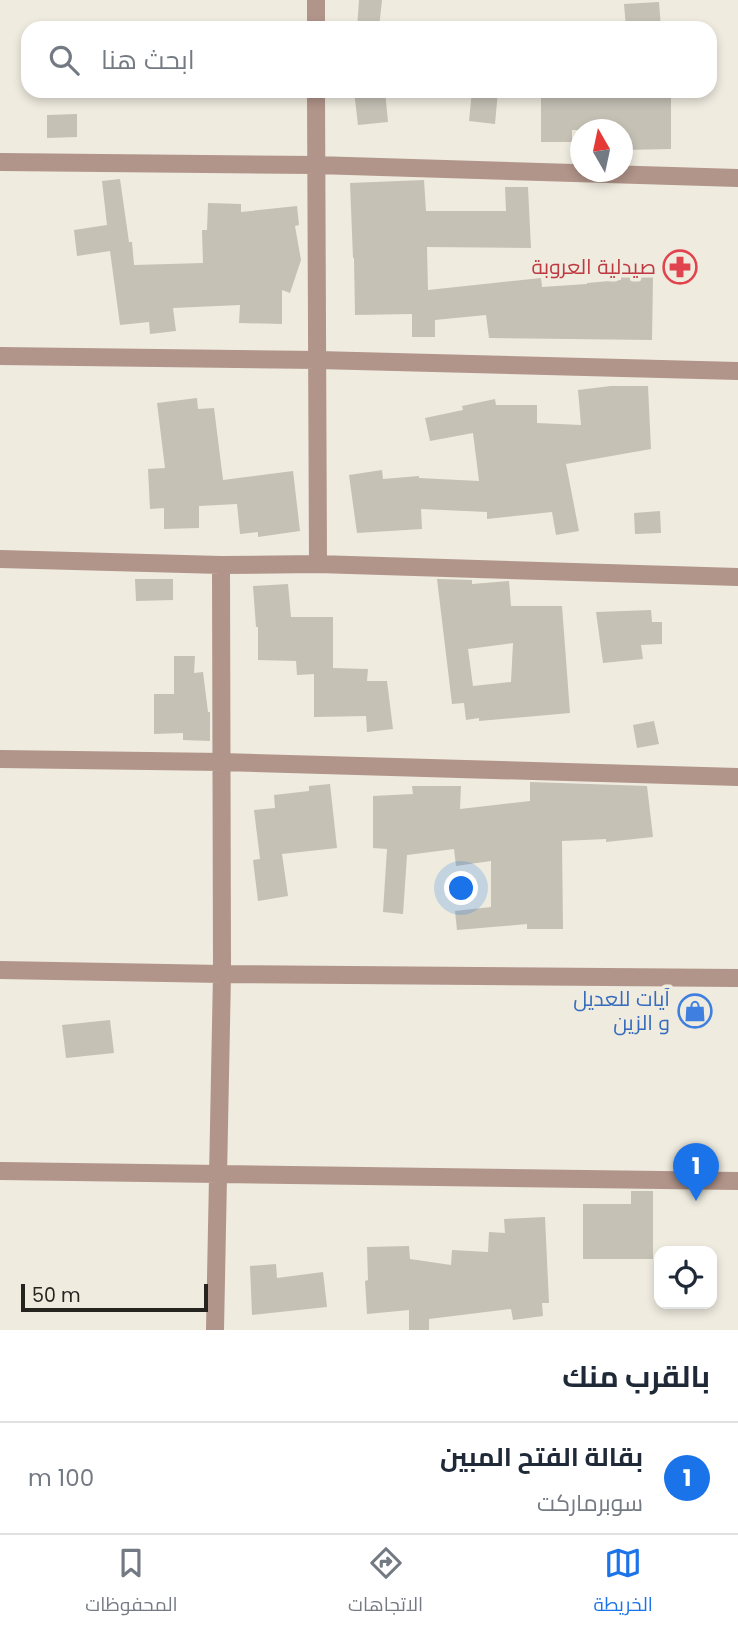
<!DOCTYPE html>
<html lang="ar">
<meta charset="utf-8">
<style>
:root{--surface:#fff;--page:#f2f2f3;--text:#1f2937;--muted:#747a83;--line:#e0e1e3;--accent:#1a73e8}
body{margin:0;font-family:Poppins,Cairo,sans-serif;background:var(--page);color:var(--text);direction:rtl}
.controls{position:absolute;right:21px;bottom:21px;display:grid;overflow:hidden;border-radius:14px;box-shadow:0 4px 10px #0003}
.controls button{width:63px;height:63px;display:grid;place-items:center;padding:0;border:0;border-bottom:2px solid var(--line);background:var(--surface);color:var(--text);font:35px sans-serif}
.compass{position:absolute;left:570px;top:119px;width:63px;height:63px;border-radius:50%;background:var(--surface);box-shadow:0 4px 10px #0003;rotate:351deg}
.scale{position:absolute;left:21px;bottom:18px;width:187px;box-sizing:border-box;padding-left:7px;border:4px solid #25241f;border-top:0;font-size:19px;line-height:24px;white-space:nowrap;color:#25241f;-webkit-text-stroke:5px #efebdf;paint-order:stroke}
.you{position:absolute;left:462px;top:889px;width:24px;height:24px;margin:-18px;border:5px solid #fff;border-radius:50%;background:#1a73e8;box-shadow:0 0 0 10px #1a73e833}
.badge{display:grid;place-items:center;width:46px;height:46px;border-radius:50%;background:var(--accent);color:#fff;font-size:23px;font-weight:700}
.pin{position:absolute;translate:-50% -58px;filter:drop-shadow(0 2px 4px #0008)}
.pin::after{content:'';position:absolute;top:37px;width:24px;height:21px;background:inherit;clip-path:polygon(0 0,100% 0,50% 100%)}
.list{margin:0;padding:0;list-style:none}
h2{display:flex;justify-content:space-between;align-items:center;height:91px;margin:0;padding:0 28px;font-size:30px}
h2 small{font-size:23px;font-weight:400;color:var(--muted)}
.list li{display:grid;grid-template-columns:46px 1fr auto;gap:21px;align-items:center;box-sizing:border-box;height:112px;padding:0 28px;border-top:2px solid var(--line)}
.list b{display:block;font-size:26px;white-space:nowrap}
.list p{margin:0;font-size:23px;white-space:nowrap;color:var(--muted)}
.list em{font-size:23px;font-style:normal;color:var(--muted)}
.icon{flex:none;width:38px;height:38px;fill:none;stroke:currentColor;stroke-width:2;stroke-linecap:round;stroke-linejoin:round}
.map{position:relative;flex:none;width:738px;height:1330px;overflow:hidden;direction:ltr}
.search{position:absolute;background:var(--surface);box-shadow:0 4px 10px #0003;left:21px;right:21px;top:21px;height:77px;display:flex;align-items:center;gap:18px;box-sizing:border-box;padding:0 24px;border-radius:21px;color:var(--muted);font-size:26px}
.sheet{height:203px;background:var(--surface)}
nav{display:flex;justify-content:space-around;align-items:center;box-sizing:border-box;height:98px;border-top:2px solid var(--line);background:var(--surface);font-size:19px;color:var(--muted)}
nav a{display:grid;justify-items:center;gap:4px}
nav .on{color:var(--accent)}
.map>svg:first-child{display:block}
</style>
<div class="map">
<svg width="738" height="1330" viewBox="0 0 738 1330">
<rect width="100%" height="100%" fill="#efebdf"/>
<path fill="#c5c1b5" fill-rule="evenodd" d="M 359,0 L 382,0 L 379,28 L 357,28 Z
M 659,2 L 661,28 L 626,28 L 624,4 Z
M 354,91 L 385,91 L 388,122 L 358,125 Z
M 472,91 L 498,91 L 495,124 L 469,121 Z
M 541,91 L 671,91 L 671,149 L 622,150 L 622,130 L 572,130 L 572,142 L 541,142 Z
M 77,114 L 77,137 L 47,138 L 47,115 Z
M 120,179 L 129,242 L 132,242 L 134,265 L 203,263 L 202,230 L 207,230 L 208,203 L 241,204 L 241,212 L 297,206 L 299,225 L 295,226 L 301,260 L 290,293 L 282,290 L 282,324 L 239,323 L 240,305 L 173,308 L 176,331 L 150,334 L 149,322 L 120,325 L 110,251 L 77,256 L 74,230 L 107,225 L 102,181 Z
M 424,180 L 426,211 L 506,211 L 505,187 L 528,187 L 531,248 L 427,247 L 428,290 L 541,278 L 542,287 L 587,284 L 587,283 L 621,280 L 621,275 L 653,276 L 652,340 L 489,338 L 486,315 L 435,320 L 435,337 L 412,337 L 412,314 L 355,315 L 354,258 L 353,258 L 350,183 Z
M 611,386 L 648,386 L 651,449 L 566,464 L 579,531 L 556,535 L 552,512 L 487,519 L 487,512 L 421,509 L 422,529 L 357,533 L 349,475 L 382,470 L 383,479 L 419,476 L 419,478 L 479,481 L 473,433 L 430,441 L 425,418 L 463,410 L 462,406 L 495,399 L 496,405 L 537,405 L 537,423 L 581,425 L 578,390 Z
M 197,398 L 198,409 L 214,408 L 223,480 L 293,471 L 300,531 L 258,537 L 258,532 L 240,534 L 237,504 L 199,506 L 199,528 L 164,529 L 164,508 L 150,509 L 148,469 L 165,468 L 157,403 Z
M 660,511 L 661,533 L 635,534 L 634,513 Z
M 135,579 L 173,579 L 173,600 L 136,601 Z
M 437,579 L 472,580 L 472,584 L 509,581 L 511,606 L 562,606 L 570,713 L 479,721 L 479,718 L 466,720 L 464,703 L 452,704 ZM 513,643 L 511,682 L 473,686 L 468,649 Z
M 288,584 L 291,617 L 333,617 L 333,668 L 368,669 L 367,681 L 387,681 L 393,729 L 367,732 L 366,716 L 314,717 L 314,674 L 297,675 L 296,661 L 258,660 L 258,627 L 256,627 L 253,586 Z
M 651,610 L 652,622 L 662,622 L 662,644 L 641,645 L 643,659 L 603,663 L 596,612 Z
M 174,656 L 195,656 L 194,673 L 203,672 L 208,712 L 210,712 L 210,741 L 183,740 L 183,733 L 154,734 L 154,694 L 174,694 Z
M 654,721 L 659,744 L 637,748 L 633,725 Z
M 530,782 L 647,786 L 653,837 L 606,842 L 606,839 L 562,841 L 563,929 L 527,929 L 527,924 L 457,930 L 455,911 L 491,907 L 491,861 L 456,866 L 454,849 L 407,855 L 403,914 L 383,912 L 387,849 L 373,848 L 373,796 L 413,794 L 412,786 L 461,786 L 460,809 L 530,801 Z
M 330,784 L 337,848 L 282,854 L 288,896 L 258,901 L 253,860 L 260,859 L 254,810 L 275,808 L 274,795 L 309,791 L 309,786 Z
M 110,1020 L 114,1053 L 66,1058 L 62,1025 Z
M 631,1191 L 653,1191 L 653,1259 L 583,1259 L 583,1204 L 631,1204 Z
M 545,1217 L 549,1303 L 542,1303 L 543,1316 L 513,1320 L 511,1309 L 429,1319 L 429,1330 L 409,1330 L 409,1310 L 367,1314 L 365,1281 L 368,1280 L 367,1247 L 409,1246 L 410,1259 L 451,1265 L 452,1250 L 488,1252 L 489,1232 L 505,1233 L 504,1219 Z
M 276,1264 L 277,1278 L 323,1272 L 327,1307 L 252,1315 L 250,1266 Z"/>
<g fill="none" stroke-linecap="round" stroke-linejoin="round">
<path stroke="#b1948a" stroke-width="18" d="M 316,0 L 316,28
M 316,91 L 318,564
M 0,162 L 316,165 L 738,178
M 0,356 L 318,360 L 738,371
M 0,559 L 221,565 L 318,564 L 738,577
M 0,759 L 222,762 L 738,777
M 0,970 L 222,974 L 738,978
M 0,1171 L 738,1181
M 215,1330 L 222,974 L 221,565"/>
</g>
<defs>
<symbol id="pharmacy-ring" viewBox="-11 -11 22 22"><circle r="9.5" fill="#efebdf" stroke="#e0444e" stroke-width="1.5"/><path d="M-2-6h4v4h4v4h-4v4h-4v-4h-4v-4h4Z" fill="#e0444e"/></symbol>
<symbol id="shop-ring" viewBox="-11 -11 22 22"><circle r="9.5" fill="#efebdf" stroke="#3f7fe0" stroke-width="1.5"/><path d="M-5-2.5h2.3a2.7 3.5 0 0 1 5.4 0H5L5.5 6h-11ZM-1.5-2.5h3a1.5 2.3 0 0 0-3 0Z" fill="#3f7fe0"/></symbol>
</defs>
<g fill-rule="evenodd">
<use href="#pharmacy-ring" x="661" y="248" width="38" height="38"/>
<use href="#shop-ring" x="676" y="992" width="38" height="38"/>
</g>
<g text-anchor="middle" stroke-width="7" stroke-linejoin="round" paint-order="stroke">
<g font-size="21" fill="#be3a42" stroke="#efebdf" text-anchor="end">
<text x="656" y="274">صيدلية العروبة</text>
</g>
<g font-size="21" fill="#366cbe" stroke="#efebdf" text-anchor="end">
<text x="670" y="1006">آيات للعديل<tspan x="670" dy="24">و الزين</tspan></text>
</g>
</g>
</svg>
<div class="controls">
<button><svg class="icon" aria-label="locate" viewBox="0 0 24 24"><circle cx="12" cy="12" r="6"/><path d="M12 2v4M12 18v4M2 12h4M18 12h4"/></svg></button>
</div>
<svg class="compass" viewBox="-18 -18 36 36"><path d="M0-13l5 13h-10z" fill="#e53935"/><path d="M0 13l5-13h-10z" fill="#747a83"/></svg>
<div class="scale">50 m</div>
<div class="you"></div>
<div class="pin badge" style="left:696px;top:1201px">1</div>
<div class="search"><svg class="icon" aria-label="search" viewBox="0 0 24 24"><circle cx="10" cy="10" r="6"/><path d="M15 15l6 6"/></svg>ابحث هنا</div>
</div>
<section class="sheet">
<h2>بالقرب منك<small></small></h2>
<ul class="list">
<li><span class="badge">1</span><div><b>بقالة الفتح المبين</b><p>سوبرماركت</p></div><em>100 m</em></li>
</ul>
</section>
<nav>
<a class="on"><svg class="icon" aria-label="map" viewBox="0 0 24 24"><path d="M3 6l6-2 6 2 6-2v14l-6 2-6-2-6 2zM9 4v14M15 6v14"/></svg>الخريطة</a>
<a><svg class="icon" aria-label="directions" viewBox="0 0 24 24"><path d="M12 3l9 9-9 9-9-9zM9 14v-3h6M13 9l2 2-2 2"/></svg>الاتجاهات</a>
<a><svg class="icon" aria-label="saved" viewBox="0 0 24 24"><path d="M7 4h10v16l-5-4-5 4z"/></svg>المحفوظات</a>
</nav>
